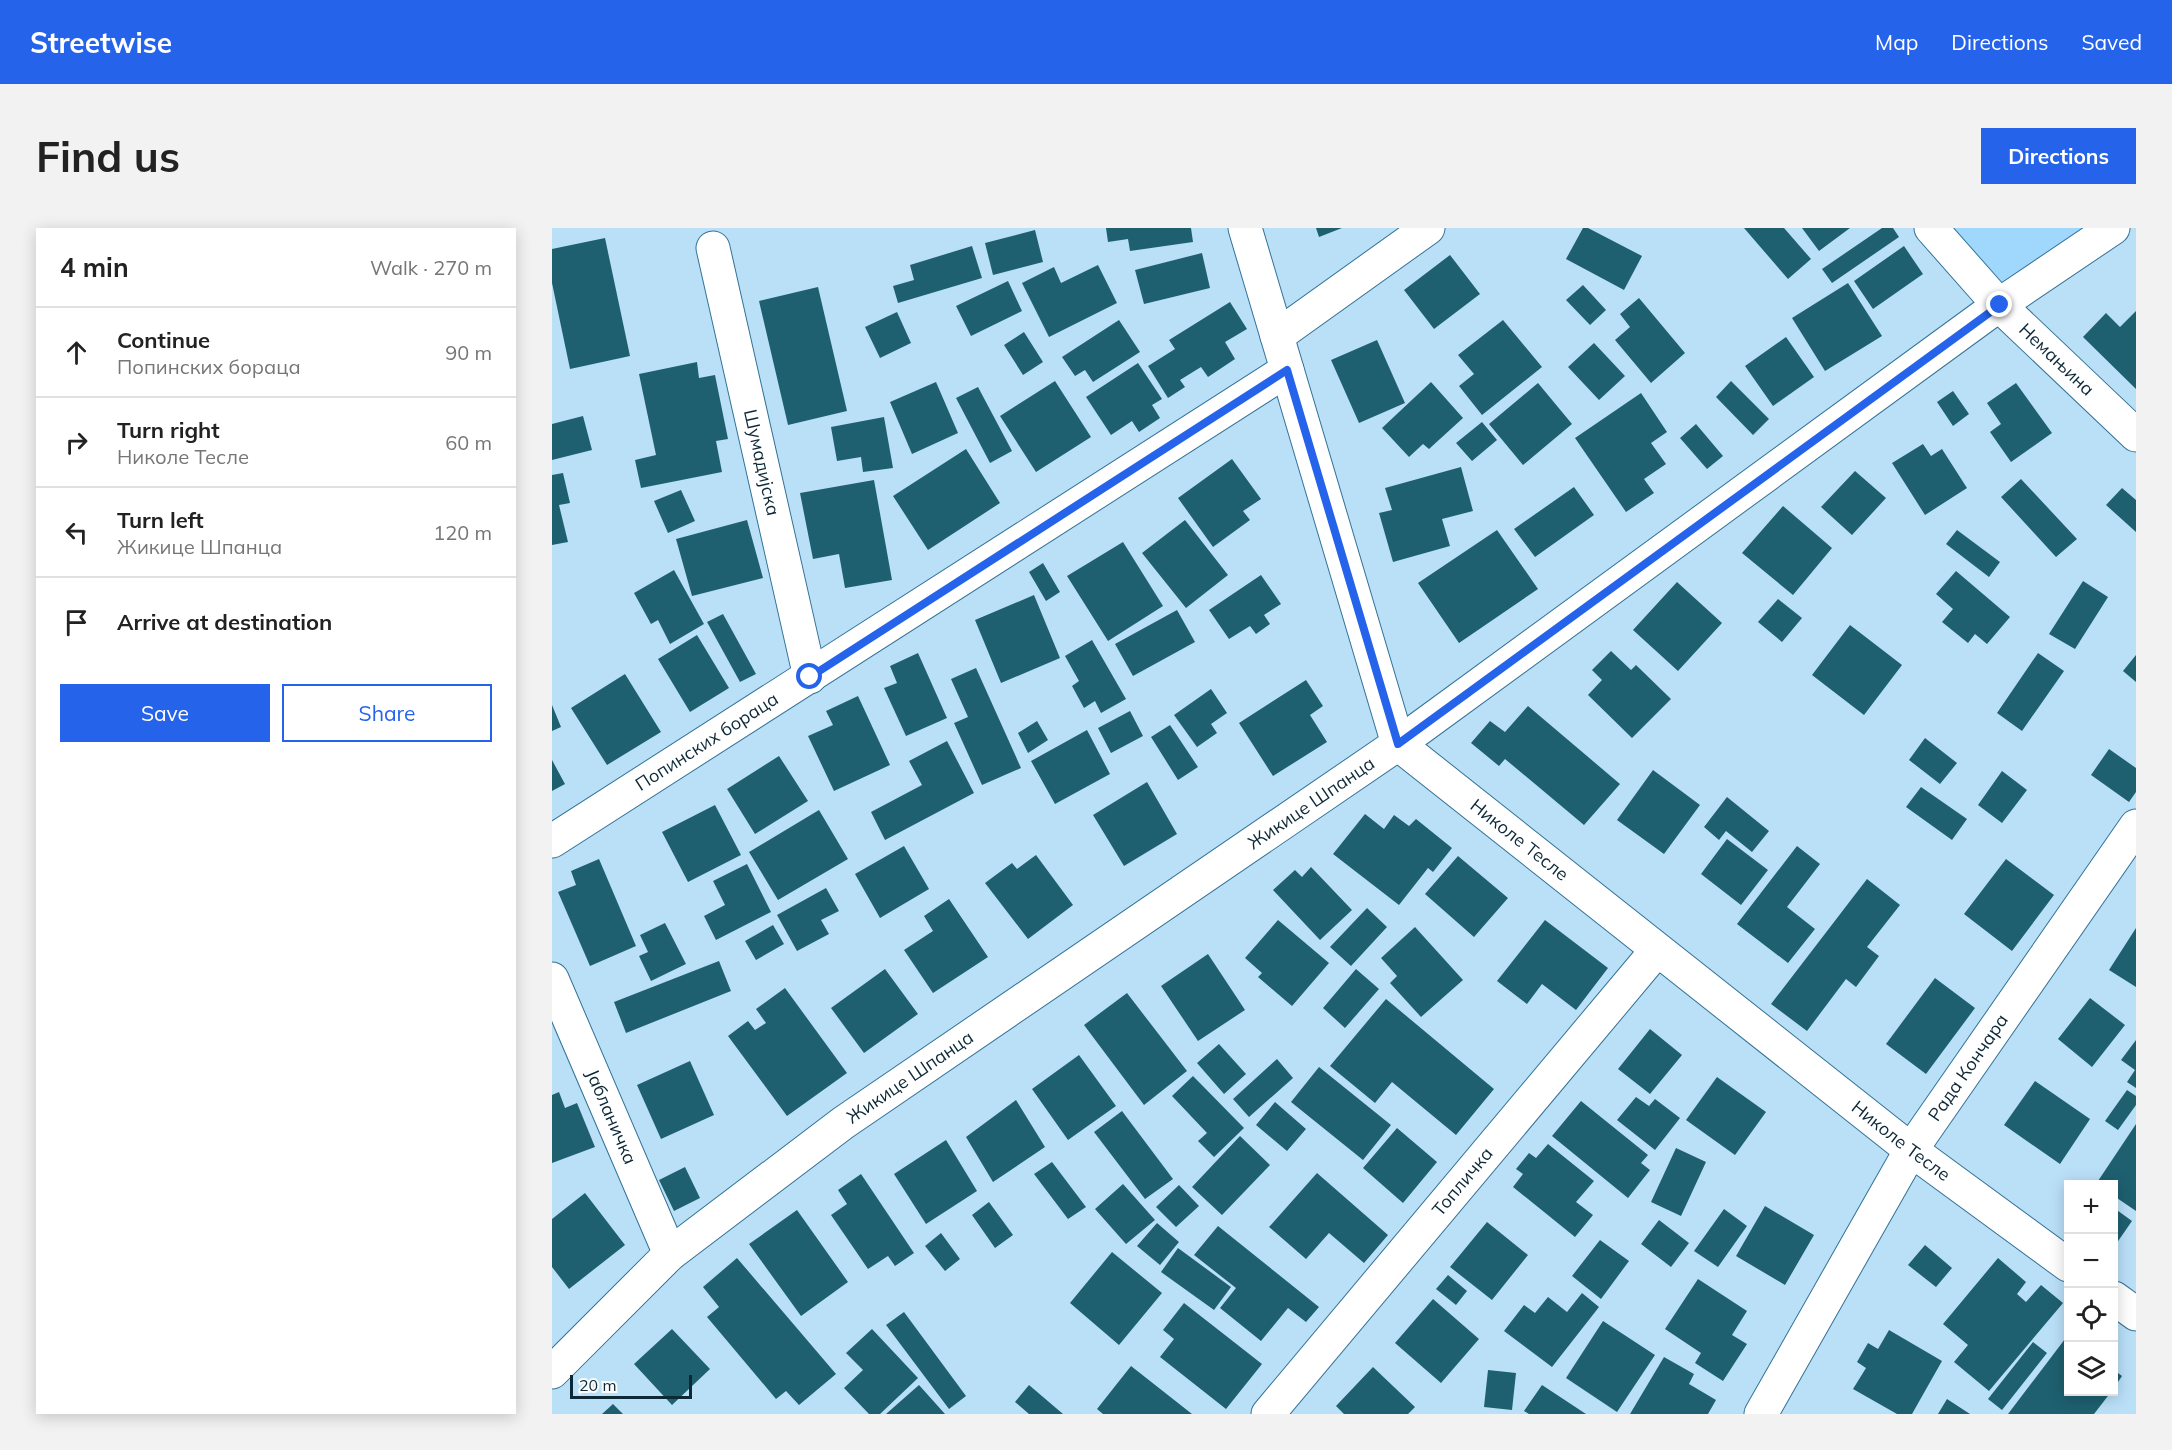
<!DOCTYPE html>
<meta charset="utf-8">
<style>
:root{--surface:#fff;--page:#f2f2f2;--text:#222;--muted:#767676;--line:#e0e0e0;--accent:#2563eb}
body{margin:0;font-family:Mulish,sans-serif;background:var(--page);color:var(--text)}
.controls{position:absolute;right:18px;bottom:18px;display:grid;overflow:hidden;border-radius:0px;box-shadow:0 3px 15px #0003}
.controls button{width:54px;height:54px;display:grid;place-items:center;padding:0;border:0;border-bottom:2px solid var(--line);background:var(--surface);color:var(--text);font:30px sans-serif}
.scale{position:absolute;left:18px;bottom:15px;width:122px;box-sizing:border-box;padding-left:6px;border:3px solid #0d2837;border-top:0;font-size:16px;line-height:21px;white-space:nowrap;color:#0d2837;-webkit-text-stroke:4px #fbfbfb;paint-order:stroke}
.stop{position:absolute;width:18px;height:18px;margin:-14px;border:4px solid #2563eb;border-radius:50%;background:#fff}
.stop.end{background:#2563eb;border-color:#fff;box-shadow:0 2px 6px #0008}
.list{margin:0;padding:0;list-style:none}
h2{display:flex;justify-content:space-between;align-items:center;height:78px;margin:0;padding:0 24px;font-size:26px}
h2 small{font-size:20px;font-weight:400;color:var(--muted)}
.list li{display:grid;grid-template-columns:39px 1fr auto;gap:18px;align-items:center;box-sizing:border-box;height:90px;padding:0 24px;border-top:2px solid var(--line)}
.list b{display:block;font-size:22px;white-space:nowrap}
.list p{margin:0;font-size:20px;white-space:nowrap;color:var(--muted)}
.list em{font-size:20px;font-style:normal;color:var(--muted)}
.actions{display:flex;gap:12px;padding:18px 24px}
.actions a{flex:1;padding:14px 0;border:2px solid var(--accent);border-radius:0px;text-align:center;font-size:21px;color:var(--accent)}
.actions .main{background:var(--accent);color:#fff}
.icon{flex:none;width:33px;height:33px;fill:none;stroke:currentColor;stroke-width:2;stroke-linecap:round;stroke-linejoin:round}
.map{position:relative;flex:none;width:1584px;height:1186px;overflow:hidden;border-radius:0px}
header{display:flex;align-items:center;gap:36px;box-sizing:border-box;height:84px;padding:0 30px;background:var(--accent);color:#fff}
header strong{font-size:28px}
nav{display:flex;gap:33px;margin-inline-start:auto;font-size:21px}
.intro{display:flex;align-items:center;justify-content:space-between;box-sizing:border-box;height:144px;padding:0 36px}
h1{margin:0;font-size:42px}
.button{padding:15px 27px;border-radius:0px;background:var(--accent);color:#fff;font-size:21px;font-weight:700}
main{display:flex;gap:36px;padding:0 36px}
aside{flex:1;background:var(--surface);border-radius:0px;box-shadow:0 3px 15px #0003}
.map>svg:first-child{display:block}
</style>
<header>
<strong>Streetwise</strong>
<nav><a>Map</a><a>Directions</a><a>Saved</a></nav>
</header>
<div class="intro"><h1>Find us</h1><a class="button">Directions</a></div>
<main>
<aside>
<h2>4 min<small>Walk · 270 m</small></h2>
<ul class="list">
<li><svg class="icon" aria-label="ahead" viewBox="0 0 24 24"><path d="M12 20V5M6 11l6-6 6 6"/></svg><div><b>Continue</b><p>Попинских бораца</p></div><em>90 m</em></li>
<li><svg class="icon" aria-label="right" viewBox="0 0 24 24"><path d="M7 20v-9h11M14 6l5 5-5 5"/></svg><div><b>Turn right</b><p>Николе Тесле</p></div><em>60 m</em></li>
<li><svg class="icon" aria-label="left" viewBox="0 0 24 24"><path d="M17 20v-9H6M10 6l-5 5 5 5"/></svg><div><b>Turn left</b><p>Жикице Шпанца</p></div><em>120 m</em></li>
<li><svg class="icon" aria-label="arrive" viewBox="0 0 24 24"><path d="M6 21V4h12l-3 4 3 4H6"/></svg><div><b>Arrive at destination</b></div></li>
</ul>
<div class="actions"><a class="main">Save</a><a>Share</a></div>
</aside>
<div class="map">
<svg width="1584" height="1186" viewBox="0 0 1584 1186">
<rect width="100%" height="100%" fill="#bae0f8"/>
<path fill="#a0d8fd" d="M 1379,0 L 1561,0 L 1447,77 Z"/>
<path fill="#1e6070" d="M 554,0 L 639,0 L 641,14 L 578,23 L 576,11 L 556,14 Z
M 764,0 L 790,0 L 767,9 Z
M 1031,0 L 1036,0 L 1090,28 L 1072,62 L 1014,31 Z
M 1192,0 L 1232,0 L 1259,31 L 1236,51 Z
M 1250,0 L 1298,0 L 1267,23 Z
M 1330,0 L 1341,0 L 1347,9 L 1280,55 L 1270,41 Z
M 483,2 L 491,34 L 441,47 L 433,15 Z
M 53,10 L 78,128 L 18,141 L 0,55 L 0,21 Z
M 420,18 L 430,50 L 346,75 L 341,58 L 362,52 L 358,37 Z
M 1352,18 L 1371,46 L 1321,81 L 1302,53 Z
M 650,25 L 658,60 L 592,76 L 583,42 Z
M 898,27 L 928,66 L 882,101 L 852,62 Z
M 546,37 L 565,75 L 497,109 L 470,55 L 502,39 L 509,55 Z
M 456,53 L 470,83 L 419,108 L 404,78 Z
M 1296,55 L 1330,108 L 1273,143 L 1240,90 Z
M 1031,57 L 1054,82 L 1038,97 L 1014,72 Z
M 266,59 L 295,183 L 236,197 L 207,73 Z
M 1087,70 L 1133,125 L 1099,155 L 1063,112 L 1078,99 L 1068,86 Z
M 678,74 L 695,101 L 673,114 L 683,131 L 656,149 L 649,139 L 628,152 L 633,159 L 616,170 L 596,138 L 623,121 L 617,112 Z
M 1584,83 L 1584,161 L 1531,109 L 1554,85 L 1568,99 Z
M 345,84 L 359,115 L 328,130 L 313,99 Z
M 567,92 L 588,124 L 541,154 L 533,142 L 523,148 L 510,129 Z
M 951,92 L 990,139 L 930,187 L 907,158 L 922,146 L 906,127 Z
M 472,104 L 491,134 L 471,147 L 452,117 Z
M 1234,109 L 1262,149 L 1221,178 L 1193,138 Z
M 825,112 L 853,175 L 807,195 L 779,132 Z
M 1042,115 L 1073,148 L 1047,172 L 1016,139 Z
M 145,134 L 147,150 L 163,147 L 176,211 L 164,213 L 170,244 L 89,260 L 83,232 L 104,227 L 87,146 Z
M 586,135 L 610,171 L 600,177 L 608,190 L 587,204 L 580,193 L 559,207 L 534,169 Z
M 503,153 L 539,209 L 484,244 L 448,188 Z
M 1179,153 L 1217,191 L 1201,207 L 1164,169 Z
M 384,154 L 406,205 L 360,226 L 338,174 Z
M 879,154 L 911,190 L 877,221 L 871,216 L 857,229 L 830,200 Z
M 986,155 L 1020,196 L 971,237 L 937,196 Z
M 1464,155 L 1500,205 L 1459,234 L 1438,204 L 1449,196 L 1435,175 Z
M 426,159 L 460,223 L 438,235 L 404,170 Z
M 1401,163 L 1417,186 L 1401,198 L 1385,174 Z
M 1089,165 L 1115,204 L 1099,215 L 1114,236 L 1092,251 L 1102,265 L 1074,284 L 1023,210 Z
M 31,188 L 40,222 L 0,232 L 0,196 Z
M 332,189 L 341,240 L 311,244 L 309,229 L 285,233 L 279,199 Z
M 930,194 L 945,212 L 920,233 L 904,215 Z
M 1144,196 L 1171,228 L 1155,241 L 1128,210 Z
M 1371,216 L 1379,228 L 1390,221 L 1415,260 L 1373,287 L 1340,235 Z
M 414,221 L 448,275 L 376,322 L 341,268 Z
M 680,231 L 709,271 L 691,283 L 698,292 L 661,319 L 626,270 Z
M 909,239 L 921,283 L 890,291 L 898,318 L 841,334 L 827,285 L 840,282 L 833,260 Z
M 1303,243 L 1334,270 L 1300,307 L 1269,279 Z
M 11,245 L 18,275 L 7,277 L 16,314 L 0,317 L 0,247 Z
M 1469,251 L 1525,311 L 1504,329 L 1449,269 Z
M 322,252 L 340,352 L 293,360 L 287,326 L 261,331 L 248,265 Z
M 1022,259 L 1042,287 L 983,329 L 962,301 Z
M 1570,260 L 1584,272 L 1584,304 L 1554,277 Z
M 129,262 L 143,293 L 116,305 L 102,273 Z
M 1231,278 L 1280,320 L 1241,367 L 1190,325 Z
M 195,292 L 211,350 L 140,368 L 124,311 Z
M 633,292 L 676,347 L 634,380 L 590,325 Z
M 945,302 L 986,361 L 907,415 L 866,355 Z
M 1405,302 L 1448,334 L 1437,349 L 1394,316 Z
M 571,314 L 611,378 L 556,413 L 515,348 Z
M 491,335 L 508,364 L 494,373 L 477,344 Z
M 122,342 L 152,396 L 118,416 L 106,392 L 99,396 L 82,365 Z
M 1404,343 L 1458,389 L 1435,416 L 1423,406 L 1416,415 L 1390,394 L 1401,381 L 1384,366 Z
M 709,347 L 729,376 L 712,387 L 718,396 L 704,406 L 698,398 L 677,411 L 657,382 Z
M 1531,353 L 1556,369 L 1523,421 L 1497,406 Z
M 1125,354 L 1170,395 L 1126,443 L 1081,402 Z
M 482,367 L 508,430 L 449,455 L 423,392 Z
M 1226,371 L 1250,390 L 1230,414 L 1206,394 Z
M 625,382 L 643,414 L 581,448 L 563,416 Z
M 171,386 L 204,446 L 188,454 L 155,394 Z
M 1298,397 L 1350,437 L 1312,487 L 1260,447 Z
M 145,407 L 177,460 L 138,484 L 106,431 Z
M 540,412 L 574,471 L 549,485 L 543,473 L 532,480 L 520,458 L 527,453 L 513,428 Z
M 1059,423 L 1079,442 L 1084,437 L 1119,471 L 1080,510 L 1036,467 L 1050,452 L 1040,442 Z
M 366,425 L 395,490 L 354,508 L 332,460 L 345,455 L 338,438 Z
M 1486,425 L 1512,443 L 1470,503 L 1445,485 Z
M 1584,427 L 1584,454 L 1571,443 Z
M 424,440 L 469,540 L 430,557 L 402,495 L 416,489 L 399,451 Z
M 73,446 L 109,504 L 55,537 L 19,480 Z
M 754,452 L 771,478 L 758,487 L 775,514 L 721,548 L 687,495 Z
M 659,461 L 675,485 L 659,496 L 665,505 L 645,519 L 622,487 Z
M 306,468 L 338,537 L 282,563 L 256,508 L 281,497 L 274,483 Z
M 0,477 L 9,499 L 0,503 Z
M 976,478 L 1068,556 L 1032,597 L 953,531 L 947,538 L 919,515 L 938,493 L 953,504 Z
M 578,483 L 591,508 L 559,525 L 546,500 Z
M 485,493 L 496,512 L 476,525 L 466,505 Z
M 618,497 L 646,539 L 626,552 L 599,509 Z
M 535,502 L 558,546 L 503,576 L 479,533 Z
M 1373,510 L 1405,535 L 1388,556 L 1357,532 Z
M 395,513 L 422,565 L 333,612 L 319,584 L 370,557 L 357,533 Z
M 1557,521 L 1584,540 L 1584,564 L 1577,574 L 1539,547 Z
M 227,528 L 256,573 L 203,606 L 175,561 Z
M 0,532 L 13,556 L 0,563 Z
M 1101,542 L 1148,577 L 1112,626 L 1065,592 Z
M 1450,543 L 1475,562 L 1450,595 L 1426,577 Z
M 595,554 L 625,606 L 572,638 L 541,587 Z
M 1369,559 L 1415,591 L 1400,612 L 1354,579 Z
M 1175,569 L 1217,603 L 1200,624 L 1174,603 L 1167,612 L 1152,599 Z
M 163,577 L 189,627 L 136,654 L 110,604 Z
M 267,582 L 296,631 L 226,672 L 197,624 Z
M 813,586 L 832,601 L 842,587 L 857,598 L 864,591 L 900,620 L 881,644 L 876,640 L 847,677 L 781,626 Z
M 1175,611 L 1216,642 L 1189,677 L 1149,646 Z
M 352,618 L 377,661 L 328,690 L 303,646 Z
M 1245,618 L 1268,636 L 1235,679 L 1263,701 L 1236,735 L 1185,696 Z
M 484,627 L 521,677 L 476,711 L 433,655 L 460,635 L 465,641 Z
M 906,628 L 956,670 L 922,709 L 873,666 Z
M 47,631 L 84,718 L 38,738 L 6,664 L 24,657 L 19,643 Z
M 1454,631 L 1502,667 L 1460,723 L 1412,686 Z
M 195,636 L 219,684 L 164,712 L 152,688 L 173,677 L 161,653 Z
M 759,639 L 800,682 L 768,712 L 721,662 L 743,642 L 750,649 Z
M 1315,651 L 1348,677 L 1315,719 L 1327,728 L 1304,759 L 1294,751 L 1255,803 L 1219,776 Z
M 274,660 L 287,683 L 269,692 L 277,706 L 245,723 L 225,687 Z
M 397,671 L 436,729 L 381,765 L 352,722 L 381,703 L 372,688 Z
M 815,680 L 835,699 L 799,738 L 778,719 Z
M 726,692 L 777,735 L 740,778 L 706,749 L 710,745 L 693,730 Z
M 993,692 L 1056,740 L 1024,782 L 990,756 L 975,776 L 945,753 Z
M 113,695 L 134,736 L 99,753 L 87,728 L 96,724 L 88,707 Z
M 221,697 L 232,716 L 204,732 L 193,713 Z
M 863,699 L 911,752 L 869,789 L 838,755 L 845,748 L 829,730 Z
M 1584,700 L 1584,759 L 1557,742 Z
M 656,726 L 693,782 L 646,813 L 609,758 Z
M 167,733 L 179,763 L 74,805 L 62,774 Z
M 333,741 L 366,786 L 312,825 L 279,780 Z
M 804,741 L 827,761 L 793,800 L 771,780 Z
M 1383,750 L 1423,780 L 1374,846 L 1334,816 Z
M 233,760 L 295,845 L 235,888 L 176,808 L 196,793 L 203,802 L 214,795 L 204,781 Z
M 575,765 L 635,843 L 592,877 L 532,797 Z
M 1538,770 L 1573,797 L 1540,839 L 1506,811 Z
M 834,771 L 942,861 L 904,907 L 840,854 L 823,875 L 778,838 Z
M 1098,801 L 1130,827 L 1098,866 L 1066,841 Z
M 1584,812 L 1584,860 L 1575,854 L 1583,842 L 1569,832 Z
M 667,816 L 694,846 L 672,866 L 645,835 Z
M 527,827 L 564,878 L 516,912 L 480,861 Z
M 725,831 L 741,850 L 697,889 L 681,871 Z
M 138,833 L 162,887 L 109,911 L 85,857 Z
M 767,839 L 839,897 L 811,932 L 739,874 Z
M 641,848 L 692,900 L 662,929 L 646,913 L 655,905 L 620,868 Z
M 1165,849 L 1214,884 L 1183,927 L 1134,892 Z
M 1483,853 L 1538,891 L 1508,936 L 1452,897 Z
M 1575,862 L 1584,868 L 1584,877 L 1566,902 L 1553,893 Z
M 7,864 L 13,880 L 25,875 L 43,919 L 0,935 L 0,867 Z
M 1084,869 L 1097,878 L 1103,871 L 1128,890 L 1103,922 L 1065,892 Z
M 464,872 L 493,919 L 441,954 L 414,909 Z
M 1029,873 L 1096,927 L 1089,935 L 1098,942 L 1076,970 L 1000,908 Z
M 723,874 L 754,901 L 735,923 L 704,897 Z
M 570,883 L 621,951 L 593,971 L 542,904 Z
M 1584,896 L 1584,983 L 1562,968 L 1562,956 L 1544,956 Z
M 845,900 L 885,934 L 851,975 L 811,940 Z
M 688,908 L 718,937 L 670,987 L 640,959 Z
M 394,912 L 425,963 L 374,996 L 342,946 Z
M 996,916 L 1042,953 L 1024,974 L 1041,987 L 1023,1009 L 961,959 L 971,946 L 964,941 L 977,925 L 984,930 Z
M 1124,920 L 1154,934 L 1129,988 L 1099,974 Z
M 500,934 L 534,979 L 516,991 L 482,946 Z
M 133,939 L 148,970 L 122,983 L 107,952 Z
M 765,945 L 836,1007 L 812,1035 L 777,1005 L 754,1031 L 717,999 Z
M 309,946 L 362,1025 L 343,1038 L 336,1028 L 316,1041 L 279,987 L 295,976 L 286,962 Z
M 571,956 L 603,992 L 574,1016 L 543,981 Z
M 627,957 L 647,978 L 624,999 L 604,979 Z
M 33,965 L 73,1017 L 17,1061 L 0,1039 L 0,991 Z
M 437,974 L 461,1007 L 443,1020 L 420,987 Z
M 1213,978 L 1262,1007 L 1233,1057 L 1184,1028 Z
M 1562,980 L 1580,993 L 1562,1019 Z
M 1172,981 L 1195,998 L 1166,1039 L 1142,1023 Z
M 245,982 L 296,1054 L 249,1088 L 197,1016 Z
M 1107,992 L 1137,1015 L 1119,1039 L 1089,1016 Z
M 935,994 L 976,1027 L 940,1072 L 898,1039 Z
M 605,995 L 627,1014 L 608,1037 L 585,1018 Z
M 666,998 L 767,1079 L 754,1094 L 736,1080 L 709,1113 L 668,1080 L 684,1060 L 642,1027 Z
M 389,1005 L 408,1031 L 393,1043 L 373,1018 Z
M 1048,1012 L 1077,1033 L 1049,1071 L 1020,1048 Z
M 1373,1017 L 1400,1040 L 1384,1059 L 1356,1037 Z
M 626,1020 L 679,1059 L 662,1082 L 609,1044 Z
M 560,1024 L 610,1065 L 567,1117 L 518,1075 Z
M 185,1030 L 284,1146 L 247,1177 L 234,1163 L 224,1171 L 155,1089 L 167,1079 L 151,1059 Z
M 1446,1030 L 1474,1054 L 1465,1066 L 1474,1074 L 1489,1057 L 1511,1075 L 1437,1163 L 1402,1134 L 1416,1117 L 1391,1096 Z
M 896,1047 L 915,1063 L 904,1077 L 884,1061 Z
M 1146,1051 L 1195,1083 L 1180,1107 L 1195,1116 L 1171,1153 L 1143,1135 L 1149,1125 L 1113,1101 Z
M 1030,1065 L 1047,1079 L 1000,1139 L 952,1103 L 972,1077 L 983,1085 L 996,1069 L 1015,1084 Z
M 881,1071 L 927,1111 L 889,1155 L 843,1115 Z
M 632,1075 L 710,1136 L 674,1181 L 608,1129 L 622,1111 L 611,1102 Z
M 352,1084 L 414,1168 L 397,1181 L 334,1097 Z
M 1051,1093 L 1103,1127 L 1065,1184 L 1014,1150 Z
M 120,1101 L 158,1141 L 120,1177 L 82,1136 Z
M 320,1101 L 366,1150 L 328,1186 L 317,1186 L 292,1160 L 311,1142 L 294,1125 Z
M 1337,1102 L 1390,1133 L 1360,1186 L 1345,1186 L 1301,1161 L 1314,1140 L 1305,1134 L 1316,1115 L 1326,1121 Z
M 1516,1107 L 1516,1164 L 1559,1164 L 1542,1186 L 1456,1186 Z
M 1481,1114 L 1495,1125 L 1450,1182 L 1436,1171 Z
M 1112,1129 L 1142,1146 L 1137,1156 L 1164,1172 L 1156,1186 L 1078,1186 Z
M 579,1138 L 640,1186 L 551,1186 L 545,1181 Z
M 821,1139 L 863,1179 L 856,1186 L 792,1186 L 784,1178 Z
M 936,1142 L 964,1145 L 960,1182 L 932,1179 Z
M 1562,1142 L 1570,1148 L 1562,1160 Z
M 367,1157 L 393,1186 L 334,1186 Z
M 477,1157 L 511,1186 L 477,1186 L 463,1174 Z
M 990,1157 L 1034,1186 L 977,1186 L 972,1183 Z
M 1395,1171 L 1418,1186 L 1386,1186 Z
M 61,1176 L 71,1186 L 50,1186 Z"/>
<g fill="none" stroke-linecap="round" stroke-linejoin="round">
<defs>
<g id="minor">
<path id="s1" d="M 693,0 L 846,516 L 1359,922 L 1516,1037"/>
<path id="s2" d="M 1379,0 L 1447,77 L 1584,207"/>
<path id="s3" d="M 161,20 L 258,449"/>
<path d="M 725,108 L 876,0"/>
<path id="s4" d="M 0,613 L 735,142"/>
<path id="s5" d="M 0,751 L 118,1026"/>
<path d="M 1562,1070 L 1584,1086"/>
<path id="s6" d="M 0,1144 L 118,1026 L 291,895 L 846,516 L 1447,77 L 1561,0"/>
<path id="s7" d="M 716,1186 L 1105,722"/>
<path id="s8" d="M 1209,1186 L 1359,922 L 1584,598"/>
</g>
</defs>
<use href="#minor" stroke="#337297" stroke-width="35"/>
<use href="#minor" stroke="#fff" stroke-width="33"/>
</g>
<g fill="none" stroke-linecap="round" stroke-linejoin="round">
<path stroke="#2563eb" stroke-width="8" d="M 258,449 L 735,142 L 846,516 L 1448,77"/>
</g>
<g text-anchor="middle" stroke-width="6" stroke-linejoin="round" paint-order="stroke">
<g font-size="18" fill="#0d2837" stroke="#fbfbfb">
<text dy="6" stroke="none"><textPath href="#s2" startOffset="182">Немањина</textPath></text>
<text dy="6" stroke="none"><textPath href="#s3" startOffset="220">Шумадијска</textPath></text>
<text dy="6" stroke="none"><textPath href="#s4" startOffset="184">Попинских бораца</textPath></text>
<text dy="6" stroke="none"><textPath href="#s6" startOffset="951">Жикице Шпанца</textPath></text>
<text dy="6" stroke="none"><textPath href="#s1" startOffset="693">Николе Тесле</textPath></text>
<text dy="6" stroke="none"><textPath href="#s8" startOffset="404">Рада Кончара</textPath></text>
<text dy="6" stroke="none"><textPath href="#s6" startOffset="465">Жикице Шпанца</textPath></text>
<text dy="6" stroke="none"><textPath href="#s5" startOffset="150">Јабланичка</textPath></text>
<text dy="6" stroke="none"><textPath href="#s1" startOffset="1179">Николе Тесле</textPath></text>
<text dy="6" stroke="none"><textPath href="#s7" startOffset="303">Топличка</textPath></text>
</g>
</g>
</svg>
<div class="controls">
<button>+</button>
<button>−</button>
<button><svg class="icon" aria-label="locate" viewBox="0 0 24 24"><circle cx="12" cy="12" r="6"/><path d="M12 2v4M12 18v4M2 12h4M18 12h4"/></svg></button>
<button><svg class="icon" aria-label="layers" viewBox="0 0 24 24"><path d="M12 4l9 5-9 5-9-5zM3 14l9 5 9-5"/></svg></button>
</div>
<div class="scale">20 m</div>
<div class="stop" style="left:258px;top:449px"></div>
<div class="stop end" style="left:1448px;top:77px"></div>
</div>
</main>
